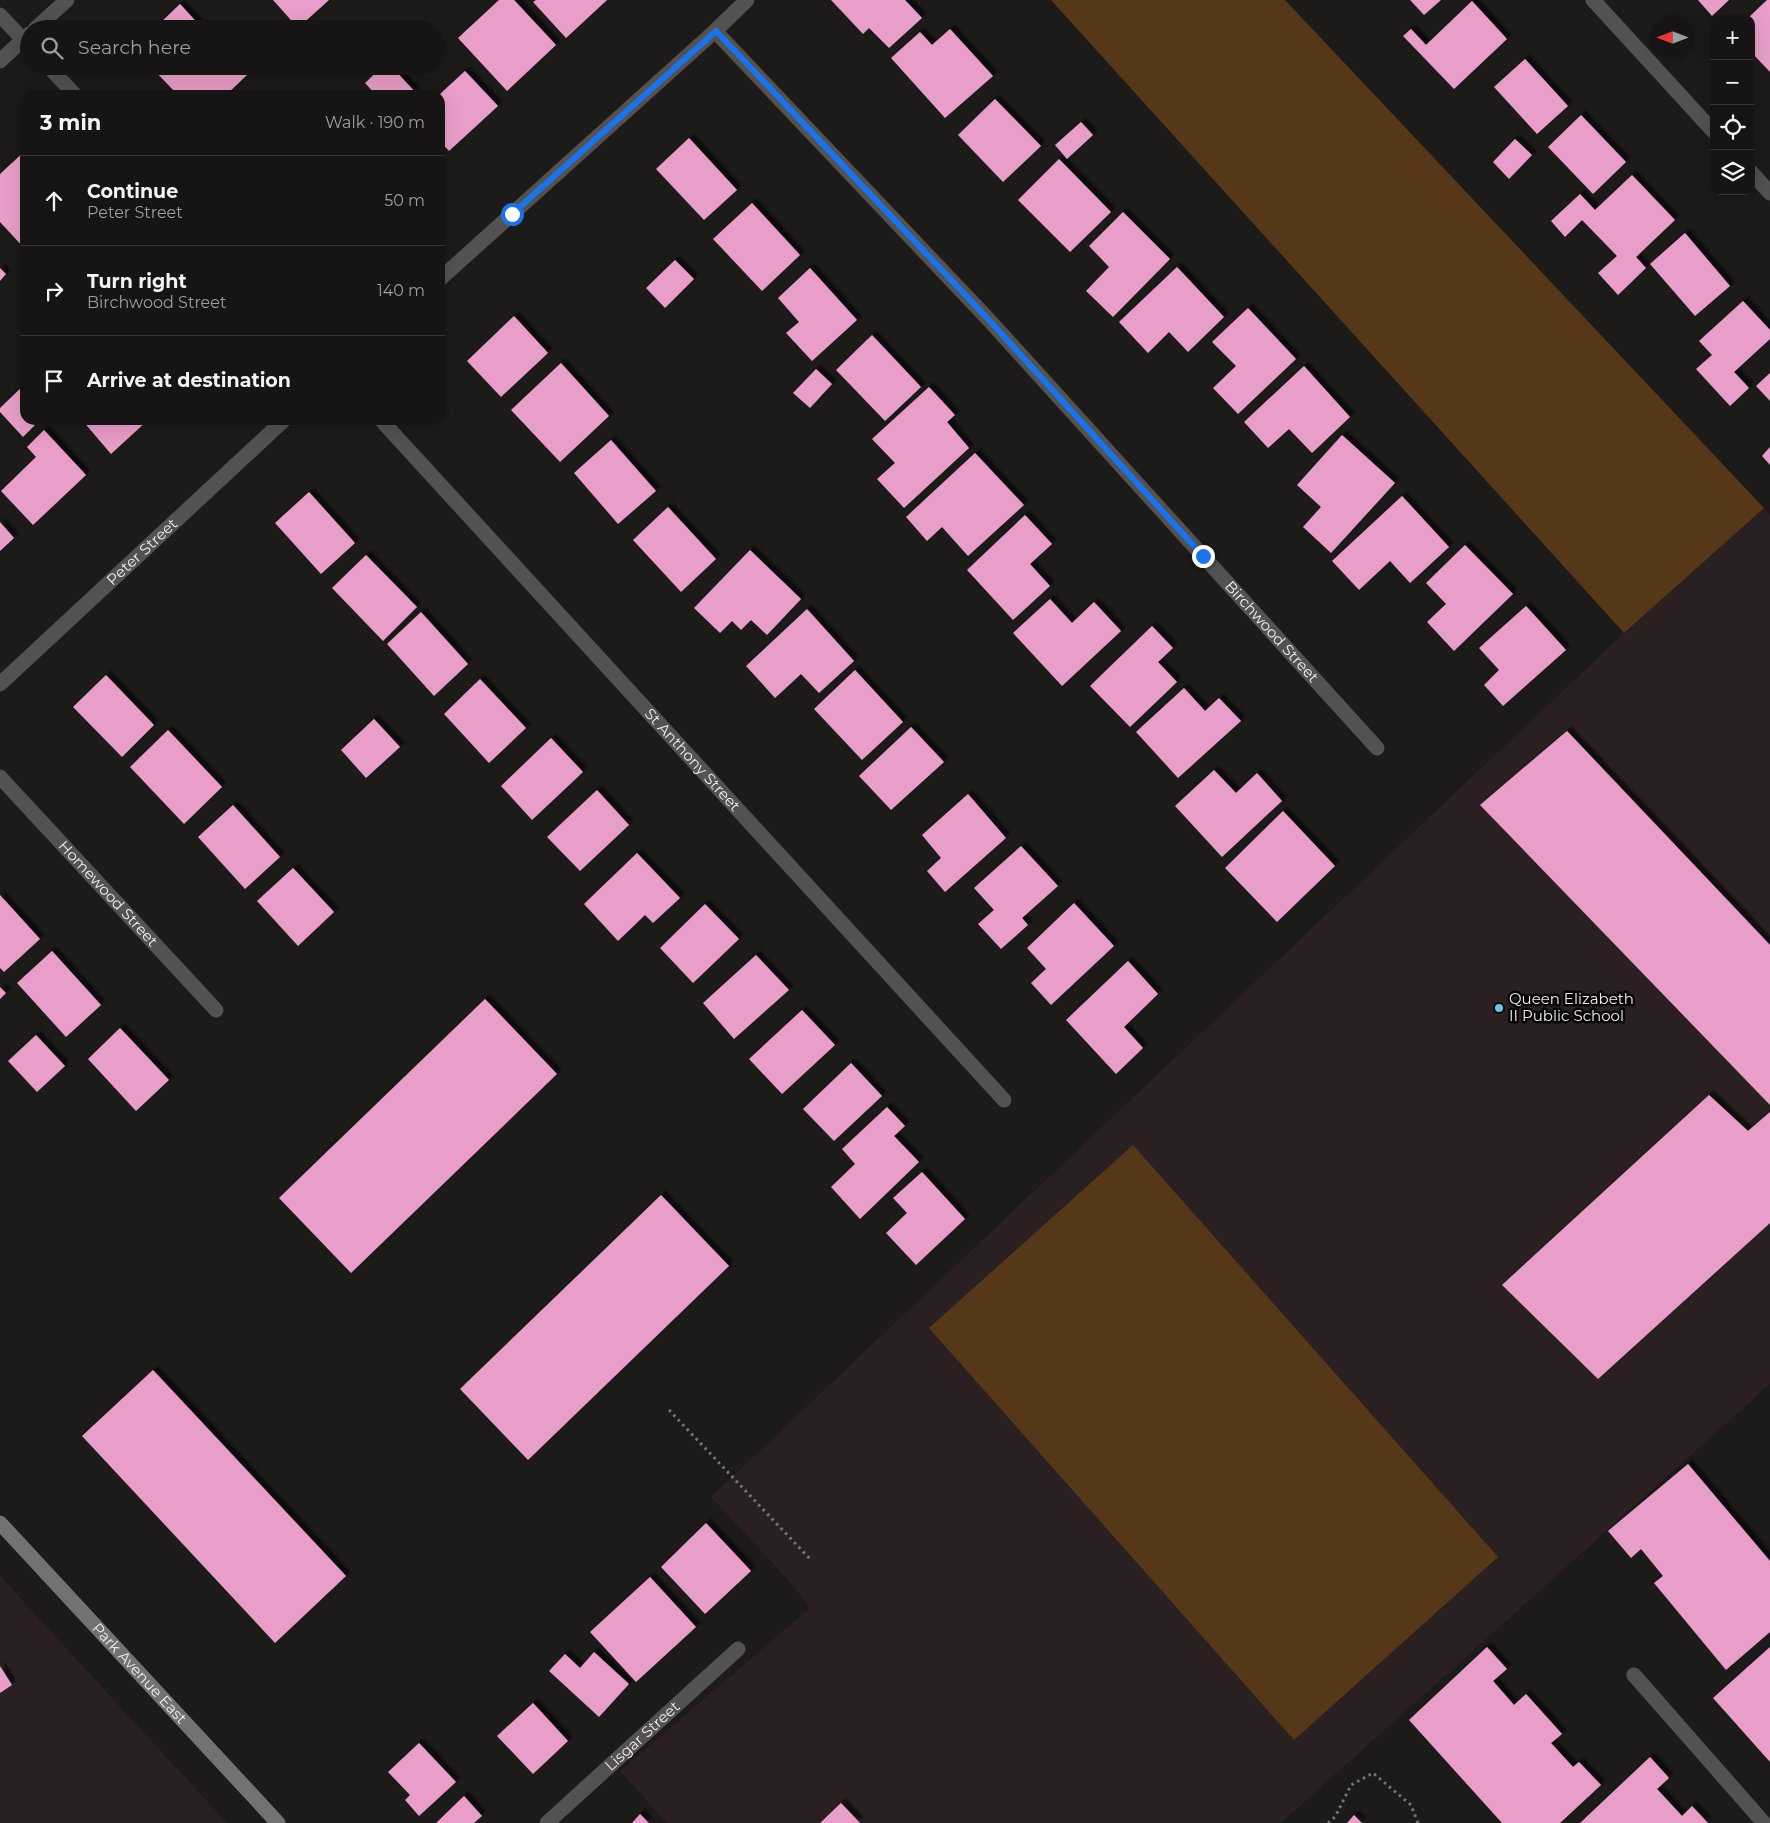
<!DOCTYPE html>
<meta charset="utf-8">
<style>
:root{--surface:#161414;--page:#1f1d1d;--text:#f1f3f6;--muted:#9e9ea0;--line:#353334}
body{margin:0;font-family:Montserrat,sans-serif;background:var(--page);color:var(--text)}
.controls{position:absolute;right:15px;top:15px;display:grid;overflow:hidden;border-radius:10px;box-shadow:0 5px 20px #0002}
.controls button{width:45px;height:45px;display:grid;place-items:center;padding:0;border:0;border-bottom:1px solid var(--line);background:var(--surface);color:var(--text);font:25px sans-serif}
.compass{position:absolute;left:1650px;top:15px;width:45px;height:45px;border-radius:50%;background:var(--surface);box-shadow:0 5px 20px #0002;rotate:270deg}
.stop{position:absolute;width:15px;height:15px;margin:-11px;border:4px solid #1a73e8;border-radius:50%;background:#fff}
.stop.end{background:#1a73e8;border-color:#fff;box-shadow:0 1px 5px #0008}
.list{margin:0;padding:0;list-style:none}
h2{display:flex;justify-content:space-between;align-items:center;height:65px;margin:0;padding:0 20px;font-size:21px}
h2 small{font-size:16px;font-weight:400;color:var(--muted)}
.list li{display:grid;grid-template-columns:32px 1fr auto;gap:15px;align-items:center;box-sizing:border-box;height:90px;padding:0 20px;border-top:1px solid var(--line)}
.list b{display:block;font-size:19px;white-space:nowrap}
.list p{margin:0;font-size:16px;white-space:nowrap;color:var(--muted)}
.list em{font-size:16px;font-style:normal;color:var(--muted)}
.icon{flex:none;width:28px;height:28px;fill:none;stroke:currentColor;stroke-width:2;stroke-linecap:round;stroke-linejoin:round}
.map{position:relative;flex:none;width:1770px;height:1823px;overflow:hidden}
.search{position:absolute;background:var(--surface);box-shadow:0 5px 20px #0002;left:20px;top:20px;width:425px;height:55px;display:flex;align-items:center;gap:12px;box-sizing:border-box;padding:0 18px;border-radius:28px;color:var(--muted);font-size:19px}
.panel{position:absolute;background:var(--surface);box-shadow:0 5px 20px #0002;left:20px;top:90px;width:425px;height:335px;border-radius:15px}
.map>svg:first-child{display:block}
</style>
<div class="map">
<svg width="1770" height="1823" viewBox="0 0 1770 1823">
<defs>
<filter id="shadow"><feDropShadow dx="4.5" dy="-4.5" stdDeviation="1" flood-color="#0009"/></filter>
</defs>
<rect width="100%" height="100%" fill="#1d1a1a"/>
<path fill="#2a2021" d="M 1764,508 L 1770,515 L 1770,1384 L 1281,1823 L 667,1823 L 620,1771 L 810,1608 L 790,1582 L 711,1497 L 1624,633 Z
M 0,1576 L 227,1823 L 0,1823 Z"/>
<path fill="#563819" d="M 1051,0 L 1285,0 L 1764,508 L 1624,633 Z
M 1133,1145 L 1498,1557 L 1294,1740 L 929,1328 Z"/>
<path fill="#e89ec8" filter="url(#shadow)" d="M 273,0 L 329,0 L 298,28 Z
M 499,0 L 514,0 L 556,45 L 507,91 L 458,38 Z
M 536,0 L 607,0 L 566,38 L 533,2 Z
M 831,0 L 905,0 L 922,18 L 889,48 L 869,28 L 863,34 Z
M 1410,0 L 1441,0 L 1424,15 Z
M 1698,0 L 1729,0 L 1712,16 Z
M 1767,0 L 1770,0 L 1770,72 L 1751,52 L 1751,19 L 1747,19 Z
M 1472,1 L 1507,39 L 1454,89 L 1403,36 L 1411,29 L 1426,45 Z
M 180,4 L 203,29 L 154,29 Z
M 950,29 L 993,76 L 945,118 L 891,58 L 920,32 L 932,45 Z
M 1525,59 L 1568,106 L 1537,134 L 1494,87 Z
M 150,66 L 238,66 L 247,75 L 226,95 L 178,95 Z
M 383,66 L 391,66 L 417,94 L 376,95 L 365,83 Z
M 465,71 L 498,106 L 449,151 L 440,141 L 440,95 L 439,95 Z
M 995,99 L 1041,146 L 1003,182 L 958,135 Z
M 1581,115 L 1626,162 L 1593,194 L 1548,147 Z
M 1081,122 L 1093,135 L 1067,159 L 1055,145 Z
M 689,138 L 737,190 L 704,220 L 656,169 Z
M 1515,139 L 1532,155 L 1509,179 L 1493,162 Z
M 25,151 L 25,249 L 0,222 L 0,174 Z
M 1059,159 L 1111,212 L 1070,252 L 1018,200 Z
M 1632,175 L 1675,220 L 1636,257 L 1646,268 L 1618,295 L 1598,273 L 1617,256 L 1582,220 L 1565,237 L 1551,221 L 1580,194 L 1595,210 Z
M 752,203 L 800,255 L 762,291 L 713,239 Z
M 1123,212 L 1170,259 L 1113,317 L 1086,291 L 1109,267 L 1089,246 Z
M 1685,233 L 1730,286 L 1695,316 L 1650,264 Z
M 675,260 L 694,279 L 665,308 L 646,288 Z
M 1177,267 L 1224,317 L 1188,352 L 1169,332 L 1148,353 L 1119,322 Z
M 0,268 L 6,274 L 0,281 Z
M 810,268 L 857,320 L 812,361 L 786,333 L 799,322 L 778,298 Z
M 1743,301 L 1770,330 L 1770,339 L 1734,372 L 1749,388 L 1730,406 L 1696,369 L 1712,355 L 1699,341 Z
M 1248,308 L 1296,359 L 1238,414 L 1213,388 L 1236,366 L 1212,342 Z
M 514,316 L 548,353 L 501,397 L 467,361 Z
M 872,335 L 921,387 L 885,421 L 836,370 Z
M 561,363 L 609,416 L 560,462 L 511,410 Z
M 1304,366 L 1350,417 L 1312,453 L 1289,429 L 1268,448 L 1244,422 Z
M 816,369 L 832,384 L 810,408 L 793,393 Z
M 1770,373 L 1770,401 L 1756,386 Z
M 22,387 L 25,390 L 25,420 L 40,420 L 23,437 L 0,412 L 0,408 Z
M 929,387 L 955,415 L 947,422 L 969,448 L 904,508 L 877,479 L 895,463 L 872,439 Z
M 82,420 L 148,420 L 111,454 Z
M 44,430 L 86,475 L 33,525 L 1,491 L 36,457 L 27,447 Z
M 1342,435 L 1395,483 L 1331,553 L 1303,527 L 1321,507 L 1297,485 Z
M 611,440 L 656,491 L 618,524 L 574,473 Z
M 1770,447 L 1770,465 L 1762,456 Z
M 975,453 L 1024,505 L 968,556 L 942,527 L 927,541 L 906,517 Z
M 309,492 L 355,543 L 321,574 L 275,523 Z
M 1402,496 L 1449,547 L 1410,583 L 1390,561 L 1359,590 L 1332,561 Z
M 668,507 L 716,559 L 681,592 L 633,540 Z
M 1025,515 L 1052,544 L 1030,564 L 1050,586 L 1013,620 L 967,570 Z
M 0,522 L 14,538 L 0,551 Z
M 1465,545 L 1513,594 L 1454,651 L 1427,622 L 1446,604 L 1426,583 Z
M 750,550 L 801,599 L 767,635 L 751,620 L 741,630 L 732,621 L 720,633 L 694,608 Z
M 366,555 L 417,607 L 383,641 L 332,588 Z
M 1050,599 L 1072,623 L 1094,602 L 1121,631 L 1062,686 L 1013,633 Z
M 1526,606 L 1566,650 L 1503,706 L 1484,685 L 1499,670 L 1479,648 Z
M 807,609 L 854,661 L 819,693 L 801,674 L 775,698 L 746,666 Z
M 421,612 L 468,664 L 434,696 L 387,644 Z
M 1152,626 L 1173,648 L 1158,662 L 1177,682 L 1130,727 L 1090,686 Z
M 855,670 L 903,722 L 862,760 L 814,709 Z
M 106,675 L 154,725 L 122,757 L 73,707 Z
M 480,679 L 526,728 L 489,763 L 444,714 Z
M 1184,688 L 1205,711 L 1219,698 L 1241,721 L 1178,778 L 1136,732 Z
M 374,719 L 400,747 L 366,778 L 341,750 Z
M 911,727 L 944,762 L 891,810 L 859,776 Z
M 168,730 L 222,787 L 184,824 L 130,767 Z
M 1567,731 L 1770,945 L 1770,1105 L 1480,805 Z
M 551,738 L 583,772 L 532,820 L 501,786 Z
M 1214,770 L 1236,793 L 1257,773 L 1282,801 L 1222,857 L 1175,806 Z
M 597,790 L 629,825 L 580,871 L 547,837 Z
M 968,794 L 1006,838 L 945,892 L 927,871 L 941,858 L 922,835 Z
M 233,805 L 280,857 L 245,889 L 198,837 Z
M 1283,811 L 1335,866 L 1277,922 L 1225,868 Z
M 1021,846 L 1058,886 L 1022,918 L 1028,925 L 1001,949 L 978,924 L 994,910 L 974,888 Z
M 637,853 L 680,898 L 653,923 L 645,915 L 618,941 L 584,904 Z
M 293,868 L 334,912 L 298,946 L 257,901 Z
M 0,895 L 40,939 L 4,972 L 0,968 Z
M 1074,903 L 1114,946 L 1051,1005 L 1031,983 L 1046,969 L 1027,948 Z
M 705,904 L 739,939 L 693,983 L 660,948 Z
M 52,951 L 101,1005 L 66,1037 L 17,983 Z
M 756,955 L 789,990 L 734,1039 L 703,1003 Z
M 1128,961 L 1158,994 L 1124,1027 L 1143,1048 L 1116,1074 L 1066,1020 Z
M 0,987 L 6,993 L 0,999 Z
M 485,999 L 557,1074 L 351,1273 L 279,1198 Z
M 802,1010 L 835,1045 L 782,1094 L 749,1059 Z
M 120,1028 L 169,1080 L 136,1111 L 88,1059 Z
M 36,1035 L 65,1066 L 37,1092 L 8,1061 Z
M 851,1063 L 882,1096 L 834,1141 L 803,1109 Z
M 1709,1095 L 1748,1131 L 1770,1112 L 1770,1223 L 1598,1379 L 1502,1285 Z
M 887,1107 L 905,1126 L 894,1136 L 919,1162 L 860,1219 L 831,1187 L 855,1164 L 842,1149 Z
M 922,1172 L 965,1219 L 916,1265 L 886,1233 L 907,1213 L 893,1198 Z
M 661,1195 L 729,1266 L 528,1460 L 460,1389 Z
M 153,1370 L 346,1576 L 275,1643 L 82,1436 Z
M 1688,1464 L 1770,1561 L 1770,1632 L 1726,1670 L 1654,1583 L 1663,1576 L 1641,1549 L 1631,1558 L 1608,1531 Z
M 706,1523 L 751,1571 L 705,1614 L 661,1567 Z
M 650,1577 L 696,1627 L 636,1682 L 590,1632 Z
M 1487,1647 L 1507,1669 L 1493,1681 L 1514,1705 L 1526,1694 L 1562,1734 L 1551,1743 L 1573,1767 L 1579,1762 L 1601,1785 L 1560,1823 L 1502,1823 L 1409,1720 Z
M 1770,1647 L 1770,1762 L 1713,1698 Z
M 594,1652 L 629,1684 L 599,1717 L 549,1671 L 565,1654 L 580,1668 Z
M 0,1666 L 12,1685 L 0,1693 Z
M 533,1703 L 568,1741 L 533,1774 L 497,1736 Z
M 419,1743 L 456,1782 L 419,1816 L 405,1800 L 410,1795 L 388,1772 Z
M 1650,1757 L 1669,1778 L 1657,1789 L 1682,1816 L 1692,1806 L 1708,1823 L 1580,1823 Z
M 464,1796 L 482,1816 L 474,1823 L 436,1823 Z
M 841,1803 L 860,1823 L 820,1823 Z
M 640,1814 L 649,1823 L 632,1823 Z
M 1354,1815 L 1362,1823 L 1347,1823 Z"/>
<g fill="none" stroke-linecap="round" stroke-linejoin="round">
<path stroke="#787575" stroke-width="3" stroke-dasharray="2.5 4" stroke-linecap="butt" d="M 669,1410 L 811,1560
M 1328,1823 L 1335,1817 L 1351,1785 L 1373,1773 L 1411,1805 L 1418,1823"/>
<path stroke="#545251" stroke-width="15" d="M 1634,1675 L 1764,1823"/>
<g stroke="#545251" stroke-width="15">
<path d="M 1593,0 L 1714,132"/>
<path d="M 0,15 L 29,46"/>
<path d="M 35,29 L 67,0"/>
<path id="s1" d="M 715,31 L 989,320 L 1377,748"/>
<path d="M 0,61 L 29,34"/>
<path d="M 48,66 L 75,95"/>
<path d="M 1751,172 L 1770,193"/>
<path d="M 440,279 L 715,31 L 747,0"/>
<path id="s2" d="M 381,420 L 1004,1100"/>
<path id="s3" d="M 0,684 L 284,420"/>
<path id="s4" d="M 0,777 L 216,1010"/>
<path id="s5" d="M 547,1823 L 738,1649"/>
</g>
<path stroke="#747171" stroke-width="15" id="s6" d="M 0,1523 L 278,1823"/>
</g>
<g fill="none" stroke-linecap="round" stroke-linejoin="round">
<path stroke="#1a73e8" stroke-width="6" d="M 512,214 L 716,31 L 989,320 L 1203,556"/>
</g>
<circle fill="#70c1f4" stroke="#070606" stroke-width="2" cx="1499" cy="1008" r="5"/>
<g text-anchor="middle" stroke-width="5" stroke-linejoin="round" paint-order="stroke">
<g font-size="15" fill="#efeded" stroke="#070606">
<text dy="5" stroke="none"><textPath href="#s3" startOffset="194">Peter Street</textPath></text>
<text dy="5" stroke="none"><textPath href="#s1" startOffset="819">Birchwood Street</textPath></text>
<text dy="5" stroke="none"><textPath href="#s2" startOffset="461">St Anthony Street</textPath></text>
<text dy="5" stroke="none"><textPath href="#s4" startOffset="159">Homewood Street</textPath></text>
<text dy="5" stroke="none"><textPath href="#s6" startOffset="205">Park Avenue East</textPath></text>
<text dy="5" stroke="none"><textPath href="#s5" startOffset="129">Lisgar Street</textPath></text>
</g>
<g font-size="15" fill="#efeded" stroke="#070606" text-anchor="start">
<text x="1509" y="1004">Queen Elizabeth<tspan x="1509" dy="17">II Public School</tspan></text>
</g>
</g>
</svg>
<div class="controls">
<button>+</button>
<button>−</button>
<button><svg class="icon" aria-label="locate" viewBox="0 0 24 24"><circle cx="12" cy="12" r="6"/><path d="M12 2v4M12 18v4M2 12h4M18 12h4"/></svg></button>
<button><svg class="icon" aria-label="layers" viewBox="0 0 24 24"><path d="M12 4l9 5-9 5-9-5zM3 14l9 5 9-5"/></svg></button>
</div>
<svg class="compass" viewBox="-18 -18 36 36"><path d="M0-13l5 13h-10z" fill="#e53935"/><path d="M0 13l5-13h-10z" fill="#9e9ea0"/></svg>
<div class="stop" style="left:512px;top:214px"></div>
<div class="stop end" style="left:1203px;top:556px"></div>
<div class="search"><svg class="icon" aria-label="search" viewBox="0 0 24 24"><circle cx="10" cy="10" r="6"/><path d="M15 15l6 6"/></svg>Search here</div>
<section class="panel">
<h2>3 min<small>Walk · 190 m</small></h2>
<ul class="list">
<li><svg class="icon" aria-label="ahead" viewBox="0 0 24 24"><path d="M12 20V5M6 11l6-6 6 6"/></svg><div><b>Continue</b><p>Peter Street</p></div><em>50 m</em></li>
<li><svg class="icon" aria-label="right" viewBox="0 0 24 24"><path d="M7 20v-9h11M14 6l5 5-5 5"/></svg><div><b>Turn right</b><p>Birchwood Street</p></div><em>140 m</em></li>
<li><svg class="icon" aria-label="arrive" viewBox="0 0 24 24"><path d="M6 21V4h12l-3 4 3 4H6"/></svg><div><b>Arrive at destination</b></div></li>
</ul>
</section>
</div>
